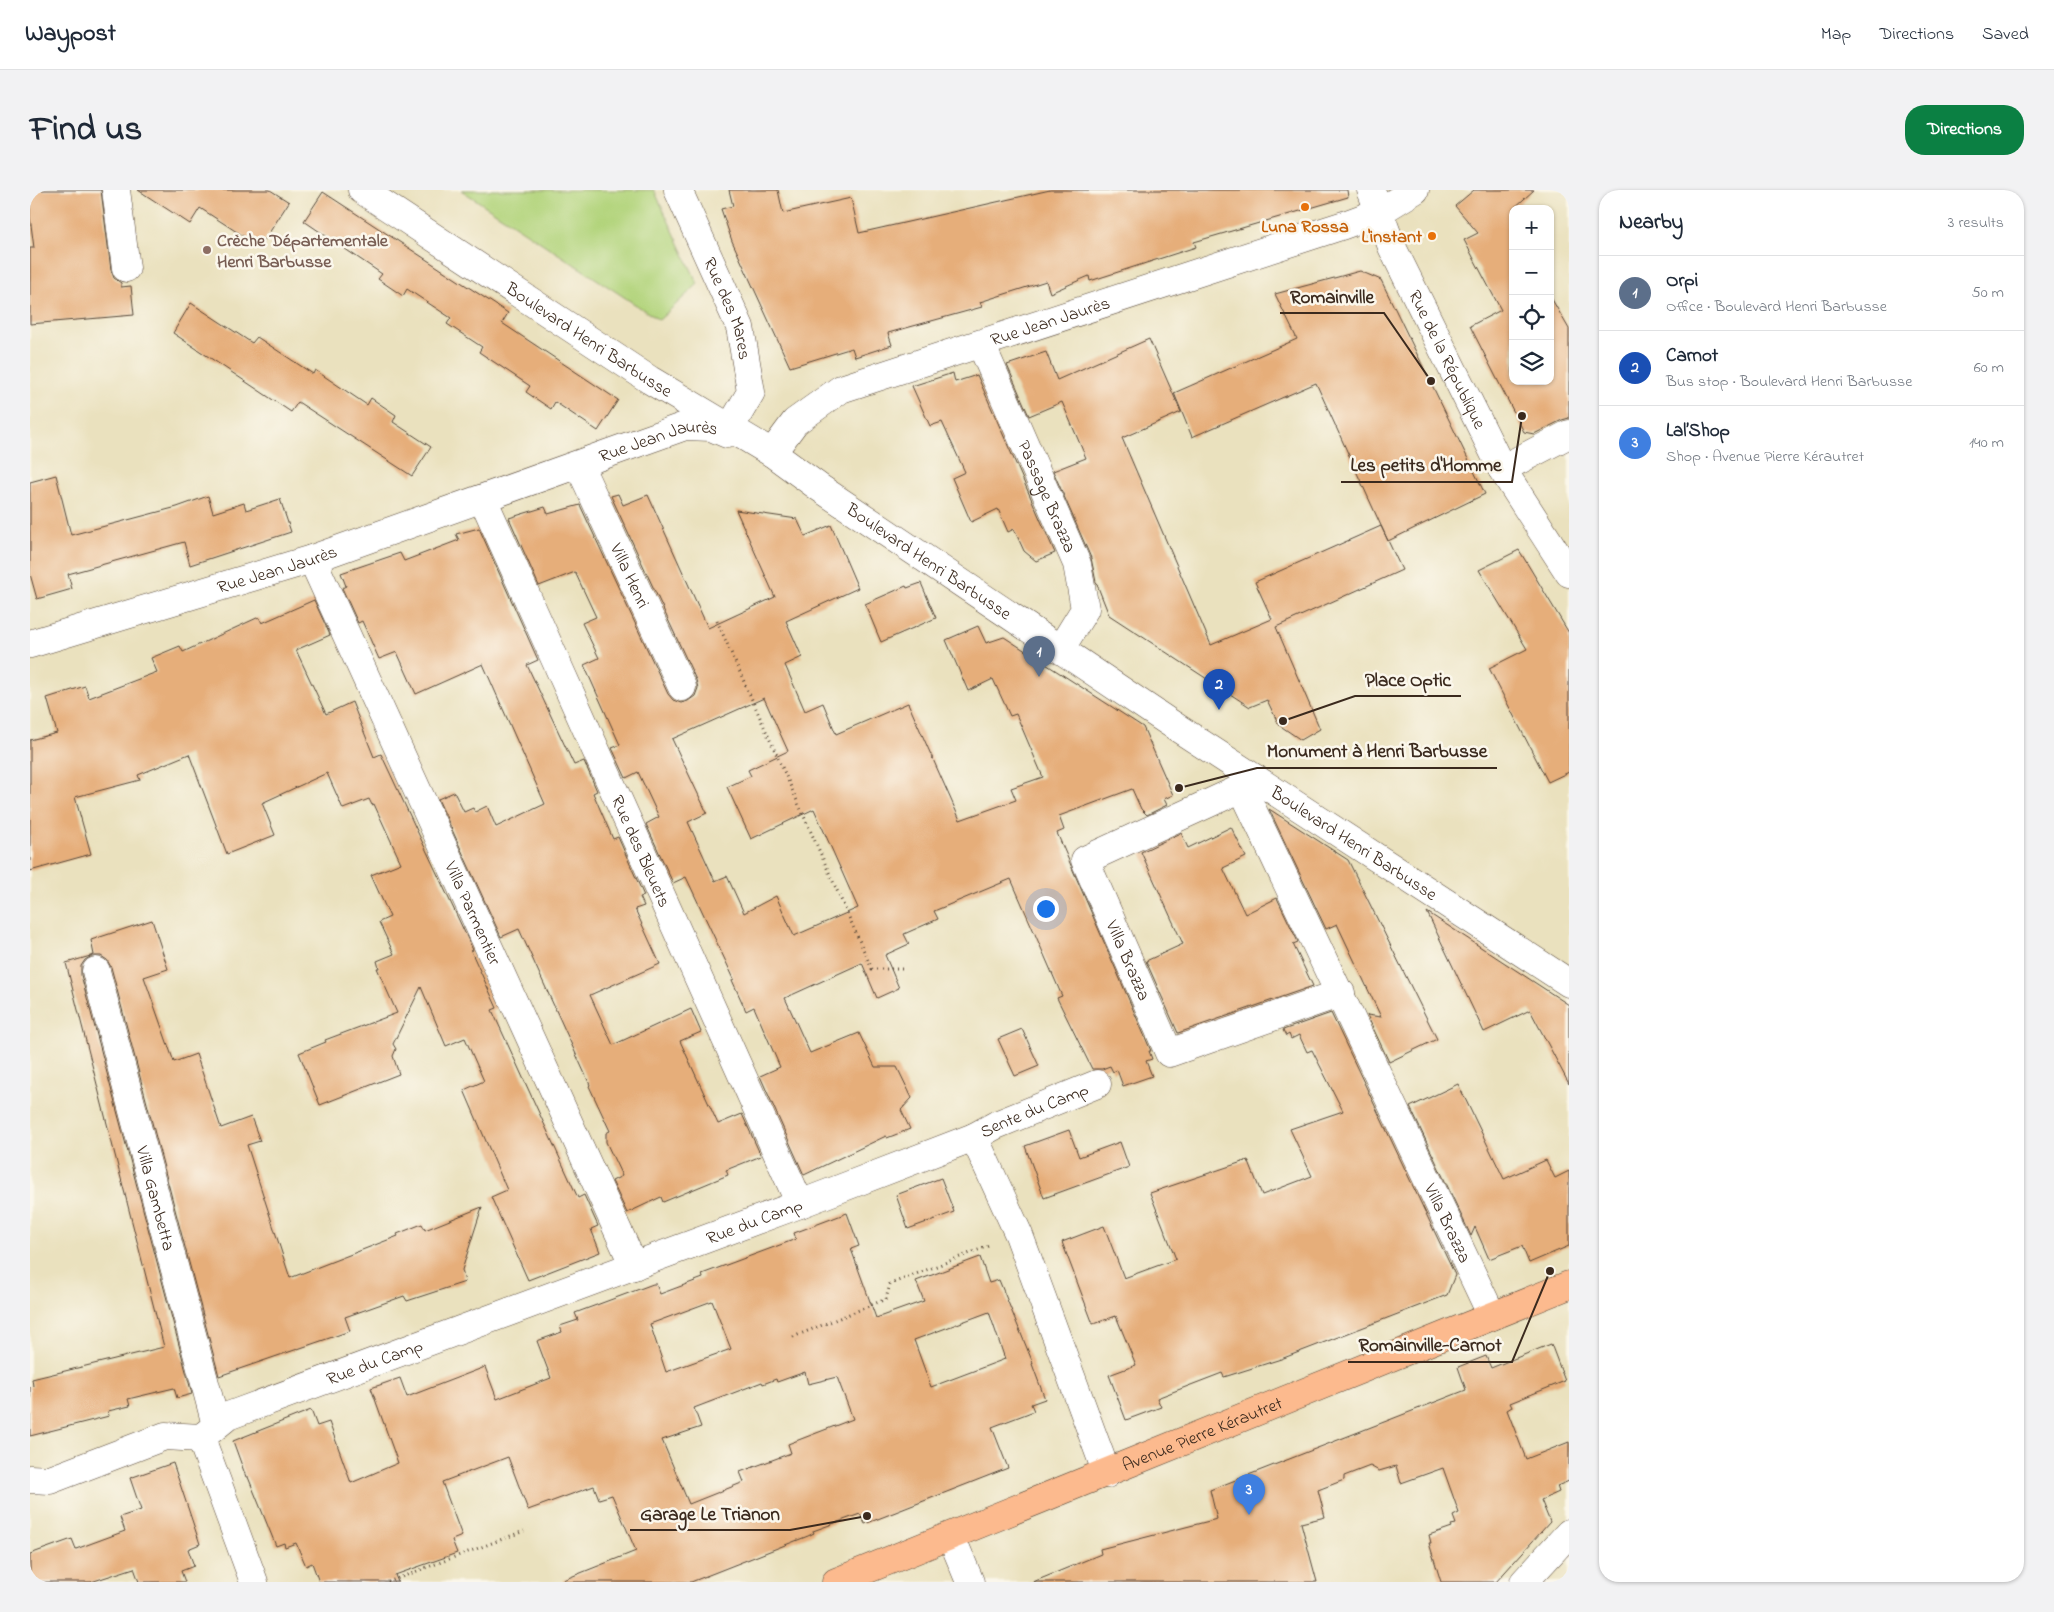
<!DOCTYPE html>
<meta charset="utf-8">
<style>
:root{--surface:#fff;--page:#f2f2f3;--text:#1f2937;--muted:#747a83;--line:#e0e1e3;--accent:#0b8043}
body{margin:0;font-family:"Indie Flower",sans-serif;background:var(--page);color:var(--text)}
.controls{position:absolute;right:15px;top:15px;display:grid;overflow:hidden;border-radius:10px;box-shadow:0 1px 4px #0004}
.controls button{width:45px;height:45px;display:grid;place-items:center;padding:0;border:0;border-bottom:1px solid var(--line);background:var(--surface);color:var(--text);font:25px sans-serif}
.you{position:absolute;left:1015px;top:718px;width:18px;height:18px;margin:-12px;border:4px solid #fff;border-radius:50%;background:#1a73e8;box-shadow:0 0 0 8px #1a73e833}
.badge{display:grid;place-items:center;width:32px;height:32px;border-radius:50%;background:var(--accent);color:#fff;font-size:16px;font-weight:700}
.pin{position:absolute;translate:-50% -41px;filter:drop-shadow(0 1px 2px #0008)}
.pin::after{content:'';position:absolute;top:26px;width:18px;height:15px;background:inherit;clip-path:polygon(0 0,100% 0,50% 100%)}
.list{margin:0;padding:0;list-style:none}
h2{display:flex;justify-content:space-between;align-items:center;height:65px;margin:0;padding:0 20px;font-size:21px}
h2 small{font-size:16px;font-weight:400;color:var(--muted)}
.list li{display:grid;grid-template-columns:32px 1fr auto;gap:15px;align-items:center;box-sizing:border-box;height:75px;padding:0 20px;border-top:1px solid var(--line)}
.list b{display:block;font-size:19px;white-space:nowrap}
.list p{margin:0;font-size:16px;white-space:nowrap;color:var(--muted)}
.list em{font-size:16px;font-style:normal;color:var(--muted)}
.icon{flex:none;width:28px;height:28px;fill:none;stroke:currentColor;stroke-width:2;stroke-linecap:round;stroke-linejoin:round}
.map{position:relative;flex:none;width:1539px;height:1392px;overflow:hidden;border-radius:20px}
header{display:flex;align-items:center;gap:30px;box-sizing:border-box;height:70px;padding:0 25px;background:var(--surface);border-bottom:1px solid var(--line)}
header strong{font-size:24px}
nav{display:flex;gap:28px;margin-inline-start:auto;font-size:18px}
.intro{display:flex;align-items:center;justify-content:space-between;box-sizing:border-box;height:120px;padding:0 30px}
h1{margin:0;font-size:35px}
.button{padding:12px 22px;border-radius:20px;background:var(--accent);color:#fff;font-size:18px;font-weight:700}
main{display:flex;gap:30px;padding:0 30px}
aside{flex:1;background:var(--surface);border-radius:20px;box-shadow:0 1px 4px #0004}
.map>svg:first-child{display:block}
</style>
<header>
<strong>Waypost</strong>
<nav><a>Map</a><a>Directions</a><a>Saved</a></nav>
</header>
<div class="intro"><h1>Find us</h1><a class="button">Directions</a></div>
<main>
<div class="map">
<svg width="1539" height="1392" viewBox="0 0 1539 1392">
<rect width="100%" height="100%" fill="#fbf7ec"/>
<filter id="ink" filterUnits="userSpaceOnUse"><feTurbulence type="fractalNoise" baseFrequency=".02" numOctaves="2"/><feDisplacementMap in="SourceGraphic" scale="10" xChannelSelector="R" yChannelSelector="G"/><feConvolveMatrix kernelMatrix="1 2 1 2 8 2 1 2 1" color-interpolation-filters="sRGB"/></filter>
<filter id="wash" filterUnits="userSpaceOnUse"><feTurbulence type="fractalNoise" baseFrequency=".0096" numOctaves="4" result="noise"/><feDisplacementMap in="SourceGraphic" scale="20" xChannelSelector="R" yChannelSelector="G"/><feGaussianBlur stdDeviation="1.12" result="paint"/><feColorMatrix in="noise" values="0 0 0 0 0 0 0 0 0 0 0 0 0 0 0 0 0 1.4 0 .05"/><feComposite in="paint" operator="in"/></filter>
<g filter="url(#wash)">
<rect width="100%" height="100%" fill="#eae1be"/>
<path fill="#b2d47c" stroke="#767f4d" d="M 431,0 L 624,0 L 668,94 L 629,130 Z"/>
<g id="blocks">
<path fill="#e6ae7a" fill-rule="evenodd" d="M 0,0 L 71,0 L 81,80 L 84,88 L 91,93 L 91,97 L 101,96 L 104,125 L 0,134 L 0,58 L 4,58 L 0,27 Z
M 108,0 L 240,0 L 259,12 L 230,57 L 170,18 L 160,34 Z
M 699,0 L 748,0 L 753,23 L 821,8 L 829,43 L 1020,0 L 1317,0 L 1318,7 L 1164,52 L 1166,57 L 1060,91 L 1059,86 L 1020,103 L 1016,91 L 950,112 L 952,117 L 858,143 L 862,155 L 825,167 L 822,158 L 760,177 L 702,51 L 691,19 L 703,16 Z
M 1444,0 L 1504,0 L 1483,19 L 1483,191 L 1520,191 L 1520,106 L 1539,139 L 1539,228 L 1532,230 L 1504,244 L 1494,242 L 1440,136 L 1471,120 L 1434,50 L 1448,43 L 1425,16 Z
M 293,2 L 478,123 L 472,133 L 588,210 L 568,241 L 525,212 L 521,219 L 496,202 L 500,196 L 449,162 L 452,157 L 417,134 L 421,128 L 377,99 L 373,106 L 348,89 L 352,84 L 274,31 Z
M 1330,81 L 1351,90 L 1455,304 L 1358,351 L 1286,193 L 1162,247 L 1144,203 L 1267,149 L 1245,104 Z
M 161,113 L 222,153 L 227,147 L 283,184 L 285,180 L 337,215 L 341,208 L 366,225 L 363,232 L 401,257 L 382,286 L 268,212 L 261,222 L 143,143 Z
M 1119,149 L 1151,222 L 1092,248 L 1181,455 L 1242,429 L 1225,392 L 1351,336 L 1372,380 L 1246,437 L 1290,539 L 1271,550 L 1249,535 L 1237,510 L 1220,517 L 1079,425 L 1066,392 L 1061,368 L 1023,281 L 1056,268 L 1032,212 L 999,226 L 977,175 L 1016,162 L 1027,190 Z
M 923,183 L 925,192 L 947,185 L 1025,363 L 1006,371 L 994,361 L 984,339 L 978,342 L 968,319 L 941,332 L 922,288 L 935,282 L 912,232 L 900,236 L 882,196 Z
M 26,285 L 41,345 L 147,317 L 178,306 L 183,323 L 214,313 L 216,320 L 250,309 L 261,342 L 160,375 L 154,352 L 38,384 L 42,399 L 7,409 L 0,384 L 0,292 Z
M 588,304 L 593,315 L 618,305 L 678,438 L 745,407 L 706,320 L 767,329 L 775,346 L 801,335 L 828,398 L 756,431 L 772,467 L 755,475 L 775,521 L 793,513 L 806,544 L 878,513 L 930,630 L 986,610 L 981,598 L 1013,587 L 986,524 L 980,526 L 963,489 L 938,501 L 916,450 L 948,436 L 956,453 L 974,447 L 1113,537 L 1143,605 L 1134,609 L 1137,615 L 1117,625 L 1111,619 L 1102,599 L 1029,626 L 1034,640 L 1027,643 L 1121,861 L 1119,861 L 1122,869 L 1116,871 L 1122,886 L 1093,896 L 1087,880 L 1083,882 L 1080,876 L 1072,879 L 1062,879 L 1027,808 L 1032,806 L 981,689 L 904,721 L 908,729 L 874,744 L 879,754 L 855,765 L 869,798 L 847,808 L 832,773 L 755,808 L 780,863 L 829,843 L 845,877 L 867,877 L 882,908 L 871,920 L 880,939 L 857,948 L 856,946 L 774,985 L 730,886 L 750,877 L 724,817 L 716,821 L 702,790 L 704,789 L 656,687 L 643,693 L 616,634 L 629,627 L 608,582 L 596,588 L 582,558 L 590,555 L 554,475 L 569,468 L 552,433 L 566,427 L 545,382 L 509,396 L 479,328 L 515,317 L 518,324 L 550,315 L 638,504 L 643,510 L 651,513 L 658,511 L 665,506 L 668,498 L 666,490 L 581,306 ZM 734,508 L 758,561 L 718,580 L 721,586 L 697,597 L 721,649 L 784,619 L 828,718 L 764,746 L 746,706 L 714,723 L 697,686 L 685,691 L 658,632 L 677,623 L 642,549 Z
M 449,338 L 508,470 L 497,475 L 544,575 L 554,571 L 567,601 L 563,603 L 583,649 L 588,647 L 614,706 L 610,707 L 614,716 L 605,719 L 630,774 L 560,805 L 583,855 L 661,819 L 671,842 L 650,851 L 688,934 L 712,924 L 731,966 L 696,980 L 698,985 L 633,1012 L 631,1007 L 597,1023 L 582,991 L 592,986 L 576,952 L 576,943 L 580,941 L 559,896 L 560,895 L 489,739 L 471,747 L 408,609 L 424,602 L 434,622 L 443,618 L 445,622 L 457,616 L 466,637 L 515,614 L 453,474 L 386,504 L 367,462 L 349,469 L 332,431 L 328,433 L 312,398 L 316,396 L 311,383 L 370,363 L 374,371 L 429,350 L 426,344 Z
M 1489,360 L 1539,443 L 1539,582 L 1518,592 L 1459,478 L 1497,459 L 1449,380 Z
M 891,393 L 906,428 L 851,452 L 835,414 L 876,396 L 877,398 Z
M 284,410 L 300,445 L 266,460 L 296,524 L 322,512 L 344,567 L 351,564 L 443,760 L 441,761 L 467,818 L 462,820 L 548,1008 L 554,1005 L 568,1036 L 561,1039 L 570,1062 L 498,1090 L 461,1007 L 477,1000 L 434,900 L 454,891 L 435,848 L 416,856 L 391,797 L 363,854 L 366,859 L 363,866 L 369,884 L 290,915 L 269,863 L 296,852 L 295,850 L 367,823 L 347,778 L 349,778 L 347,771 L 364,764 L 349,732 L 360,727 L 341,685 L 371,673 L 344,614 L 342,615 L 339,609 L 313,619 L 297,583 L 232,613 L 245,645 L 197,664 L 159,564 L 108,585 L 110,590 L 45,607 L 61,664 L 0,681 L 0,550 L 27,543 L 17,508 L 55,496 L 59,508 L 127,482 L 121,468 L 150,456 L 153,462 L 229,427 L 232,433 Z
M 1239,619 L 1318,670 L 1407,849 L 1359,872 L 1337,825 L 1351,827 L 1307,734 L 1296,739 Z
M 1201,637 L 1216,667 L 1193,678 L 1215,724 L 1247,708 L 1268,752 L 1263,754 L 1283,796 L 1148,843 L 1116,771 L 1153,754 L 1111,662 L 1151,643 L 1158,658 Z
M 1397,722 L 1539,815 L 1539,894 L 1500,820 L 1454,842 Z
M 122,730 L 138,779 L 114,787 L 144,872 L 166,864 L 191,938 L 221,927 L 230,951 L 217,955 L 260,1088 L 368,1046 L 367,1044 L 392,1034 L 395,1040 L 452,1017 L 432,1080 L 435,1092 L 377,1111 L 374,1106 L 315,1127 L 320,1141 L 189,1186 L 81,777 L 77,770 L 71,766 L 62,766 L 55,770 L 51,776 L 51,785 L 162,1204 L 147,1208 L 144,1198 L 98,1209 L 100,1216 L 78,1221 L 79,1226 L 0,1246 L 0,1197 L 3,1196 L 2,1189 L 134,1157 L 36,773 L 64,765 L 61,750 Z
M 1301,823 L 1425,1085 L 1417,1105 L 1251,1169 L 1194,1187 L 1192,1183 L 1127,1208 L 1131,1217 L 1096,1230 L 1079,1185 L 1106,1175 L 1086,1126 L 1063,1134 L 1032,1052 L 1074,1036 L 1094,1088 L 1146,1069 L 1120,1003 L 1218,970 L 1232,1005 L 1282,986 L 1260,939 L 1313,921 L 1282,860 L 1277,862 L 1269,845 L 1261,849 L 1259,844 L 1256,846 L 1253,840 Z
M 992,839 L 1009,876 L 985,886 L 968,849 Z
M 1428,894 L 1474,989 L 1516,970 L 1525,988 L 1539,981 L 1539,1056 L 1499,1073 L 1492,1056 L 1459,1069 L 1445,1037 L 1441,1046 L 1380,917 Z
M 1039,940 L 1049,967 L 1090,952 L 1099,977 L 1014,1008 L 995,956 Z
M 911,988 L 924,1022 L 878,1039 L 866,1005 Z
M 817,1023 L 829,1056 L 821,1059 L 846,1128 L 894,1111 L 886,1091 L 950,1067 L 959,1093 L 969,1090 L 1003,1173 L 1002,1174 L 1015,1209 L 1001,1214 L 1004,1221 L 962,1237 L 978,1278 L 835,1334 L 830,1324 L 783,1341 L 784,1343 L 778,1346 L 661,1392 L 533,1392 L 533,1390 L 606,1361 L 582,1305 L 569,1309 L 564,1296 L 498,1320 L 478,1267 L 412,1292 L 432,1346 L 422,1350 L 427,1363 L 365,1385 L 368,1392 L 289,1392 L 282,1373 L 276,1376 L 266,1353 L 255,1357 L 254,1353 L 246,1356 L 218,1287 L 216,1287 L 203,1251 L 281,1220 L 287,1236 L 299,1232 L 321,1293 L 368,1273 L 341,1198 L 370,1188 L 377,1207 L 455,1177 L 467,1209 L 521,1188 L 507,1151 L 532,1142 L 530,1136 L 548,1130 L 545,1123 L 623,1094 L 626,1094 L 630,1104 L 673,1088 L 672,1084 L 766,1049 L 764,1043 ZM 682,1111 L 701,1159 L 636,1182 L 620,1134 ZM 959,1122 L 975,1169 L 901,1197 L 884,1150 ZM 775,1182 L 778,1194 L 807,1187 L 823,1229 L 758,1254 L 761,1263 L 710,1282 L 714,1292 L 659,1314 L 632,1250 L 671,1237 L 664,1218 L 732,1192 L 733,1194 L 746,1189 L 747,1192 Z
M 1521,1154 L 1535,1191 L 1480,1213 L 1482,1217 L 1477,1220 L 1496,1269 L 1539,1252 L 1539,1291 L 1527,1296 L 1529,1302 L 1511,1310 L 1520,1332 L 1466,1392 L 1411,1392 L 1399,1353 L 1401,1353 L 1399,1345 L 1422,1337 L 1421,1335 L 1426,1334 L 1423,1326 L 1429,1323 L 1413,1278 L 1371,1293 L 1366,1276 L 1349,1281 L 1340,1276 L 1314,1286 L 1314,1290 L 1288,1300 L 1295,1327 L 1271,1333 L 1287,1392 L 1003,1392 L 1071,1364 L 1070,1359 L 1187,1329 L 1180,1300 L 1436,1200 L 1428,1177 L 1456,1166 L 1461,1178 Z
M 143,1273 L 170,1354 L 158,1359 L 164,1376 L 151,1381 L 155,1392 L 109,1392 L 104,1378 L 61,1392 L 0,1392 L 0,1364 L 42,1349 L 46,1359 L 95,1341 L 90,1327 L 111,1320 L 100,1288 Z"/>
</g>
</g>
<g filter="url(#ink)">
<use href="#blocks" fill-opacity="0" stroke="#554536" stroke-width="1"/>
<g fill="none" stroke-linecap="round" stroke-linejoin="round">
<defs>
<g id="minor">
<path d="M 86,0 L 96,78"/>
<path id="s1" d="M 332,0 L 620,190 L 742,263 L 790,298 L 1137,531 L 1539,793"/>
<path id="s2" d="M 648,0 L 710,137 L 721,202 L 700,238"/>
<path id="s3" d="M 1341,0 L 1362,57 L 1472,279 L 1539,383"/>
<path id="s4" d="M 951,154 L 1047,374 L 1055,419 L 1031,458"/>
<path id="s5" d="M 742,263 L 765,232 L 811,199 L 1314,35 L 1349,22 L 1385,0"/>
<path id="s6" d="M 549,275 L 652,497"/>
<path d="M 1472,279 L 1539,244"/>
<path id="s7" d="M 453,309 L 770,1014"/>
<path id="s8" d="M 282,369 L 604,1076"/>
<path id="s9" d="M 0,454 L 282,369 L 655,236 L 681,237 L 697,244"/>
<path id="s10" d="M 1226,589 L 1212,598 L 1462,1126"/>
<path id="s11" d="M 1212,598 L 1055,670 L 1139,863 L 1311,803"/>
<path id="s12" d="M 66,781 L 186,1235"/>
<path id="s13" d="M 944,947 L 966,935 L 1067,894"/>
<path id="s14" d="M 171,1248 L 198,1226 L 770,1014 L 944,947 L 989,1045 L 1077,1284"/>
<path d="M 171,1248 L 224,1392"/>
<path d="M 0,1289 L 20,1290 L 135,1246 L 171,1248"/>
<path d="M 921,1346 L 940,1392"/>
<path d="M 1494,1392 L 1539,1343"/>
</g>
<g id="major">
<path id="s15" d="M 806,1392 L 1539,1095"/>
</g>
</defs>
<use href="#minor" stroke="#554536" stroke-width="29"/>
<use href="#major" stroke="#554536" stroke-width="29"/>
<path stroke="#554536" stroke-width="3" stroke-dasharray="1 4" stroke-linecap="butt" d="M 687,431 L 842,779 L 873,779
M 763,1147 L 856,1109 L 860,1094 L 961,1055
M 358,1392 L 494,1341"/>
<use href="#minor" stroke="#fff" stroke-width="28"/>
<use href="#major" stroke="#fcba8e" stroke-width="28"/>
</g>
</g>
<g fill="#e8710a" stroke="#fbf7ec" stroke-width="2">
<circle cx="1275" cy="17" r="5"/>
<circle cx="1402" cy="46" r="5"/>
</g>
<circle fill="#8d6e63" stroke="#fbf7ec" stroke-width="2" cx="177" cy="60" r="5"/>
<g text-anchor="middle" stroke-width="5" stroke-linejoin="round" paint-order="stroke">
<g font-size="18" font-weight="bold" fill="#c56008" stroke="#fbf7ec">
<text x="1275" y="42">Luna Rossa</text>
<text x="1392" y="52" text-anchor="end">L'instant</text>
</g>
<g font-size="18" font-weight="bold" fill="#785e54" stroke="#fbf7ec" text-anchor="start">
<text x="187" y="56">Crèche Départementale<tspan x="187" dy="21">Henri Barbusse</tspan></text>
</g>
<g font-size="18" fill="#3b2a1e" stroke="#fbf7ec">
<text dy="6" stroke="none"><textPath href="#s2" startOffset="129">Rue des Mares</textPath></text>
<text dy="6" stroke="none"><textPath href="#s5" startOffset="315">Rue Jean Jaurès</textPath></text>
<text dy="6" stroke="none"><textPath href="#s1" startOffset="272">Boulevard Henri Barbusse</textPath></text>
<text dy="6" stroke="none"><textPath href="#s3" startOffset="186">Rue de la République</textPath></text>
<text dy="6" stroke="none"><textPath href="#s9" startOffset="662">Rue Jean Jaurès</textPath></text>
<text dy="6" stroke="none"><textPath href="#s4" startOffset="166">Passage Brazza</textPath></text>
<text dy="6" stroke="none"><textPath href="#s1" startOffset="678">Boulevard Henri Barbusse</textPath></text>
<text dy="6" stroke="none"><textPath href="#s9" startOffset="258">Rue Jean Jaurès</textPath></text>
<text dy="6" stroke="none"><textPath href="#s6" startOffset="122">Villa Henri</textPath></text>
<text dy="6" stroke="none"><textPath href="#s1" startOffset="1188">Boulevard Henri Barbusse</textPath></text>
<text dy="6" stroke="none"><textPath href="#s7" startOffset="386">Rue des Bleuets</textPath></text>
<text dy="6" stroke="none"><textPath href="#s8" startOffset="389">Villa Parmentier</textPath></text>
<text dy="6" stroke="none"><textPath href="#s11" startOffset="282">Villa Brazza</textPath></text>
<text dy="6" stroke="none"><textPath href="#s13" startOffset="66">Sente du Camp</textPath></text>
<text dy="6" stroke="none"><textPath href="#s12" startOffset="235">Villa Gambetta</textPath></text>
<text dy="6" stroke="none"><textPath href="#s14" startOffset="596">Rue du Camp</textPath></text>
<text dy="6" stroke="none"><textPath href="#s10" startOffset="498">Villa Brazza</textPath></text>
<text dy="6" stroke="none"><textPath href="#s14" startOffset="191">Rue du Camp</textPath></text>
<text dy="6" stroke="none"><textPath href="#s15" startOffset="395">Avenue Pierre Kérautret</textPath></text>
</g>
</g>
<path fill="none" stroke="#3b2a1e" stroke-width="2" d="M1401 191L1354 123H1250M1492 226L1482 292H1311M1253 531L1325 506H1431M1149 598L1227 578H1467M1520 1081L1482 1172H1318M837 1326L760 1340H600"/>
<g fill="#3b2a1e" stroke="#fbf7ec" stroke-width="2">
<circle cx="1401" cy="191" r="5"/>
<circle cx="1492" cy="226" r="5"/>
<circle cx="1253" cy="531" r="5"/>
<circle cx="1149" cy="598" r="5"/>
<circle cx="1520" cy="1081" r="5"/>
<circle cx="837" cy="1326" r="5"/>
</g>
<g font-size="19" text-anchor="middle" font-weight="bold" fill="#3b2a1e" stroke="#fbf7ec" stroke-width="5" stroke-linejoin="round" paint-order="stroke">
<text x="1302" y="113">Romainville</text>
<text x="1396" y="281">Les petits d'Homme</text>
<text x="1378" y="496">Place Optic</text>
<text x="1347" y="567">Monument à Henri Barbusse</text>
<text x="1400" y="1161">Romainville-Carnot</text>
<text x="680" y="1330">Garage Le Trianon</text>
</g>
</svg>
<div class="controls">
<button>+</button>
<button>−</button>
<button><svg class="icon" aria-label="locate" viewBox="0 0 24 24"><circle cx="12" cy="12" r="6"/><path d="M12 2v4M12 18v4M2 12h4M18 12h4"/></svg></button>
<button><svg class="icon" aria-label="layers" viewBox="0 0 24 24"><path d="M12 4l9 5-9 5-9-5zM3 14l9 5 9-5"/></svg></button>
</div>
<div class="you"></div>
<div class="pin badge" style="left:1009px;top:487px;background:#5c6f8a">1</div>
<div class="pin badge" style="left:1189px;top:520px;background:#1a4fb4">2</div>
<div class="pin badge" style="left:1219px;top:1325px;background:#3f7fe0">3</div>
</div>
<aside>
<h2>Nearby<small>3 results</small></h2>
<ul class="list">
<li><span class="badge" style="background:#5c6f8a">1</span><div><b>Orpi</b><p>Office · Boulevard Henri Barbusse</p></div><em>50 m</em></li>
<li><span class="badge" style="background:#1a4fb4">2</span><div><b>Carnot</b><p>Bus stop · Boulevard Henri Barbusse</p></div><em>60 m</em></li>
<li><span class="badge" style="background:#3f7fe0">3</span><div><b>Lal’Shop</b><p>Shop · Avenue Pierre Kérautret</p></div><em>140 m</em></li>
</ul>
</aside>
</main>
